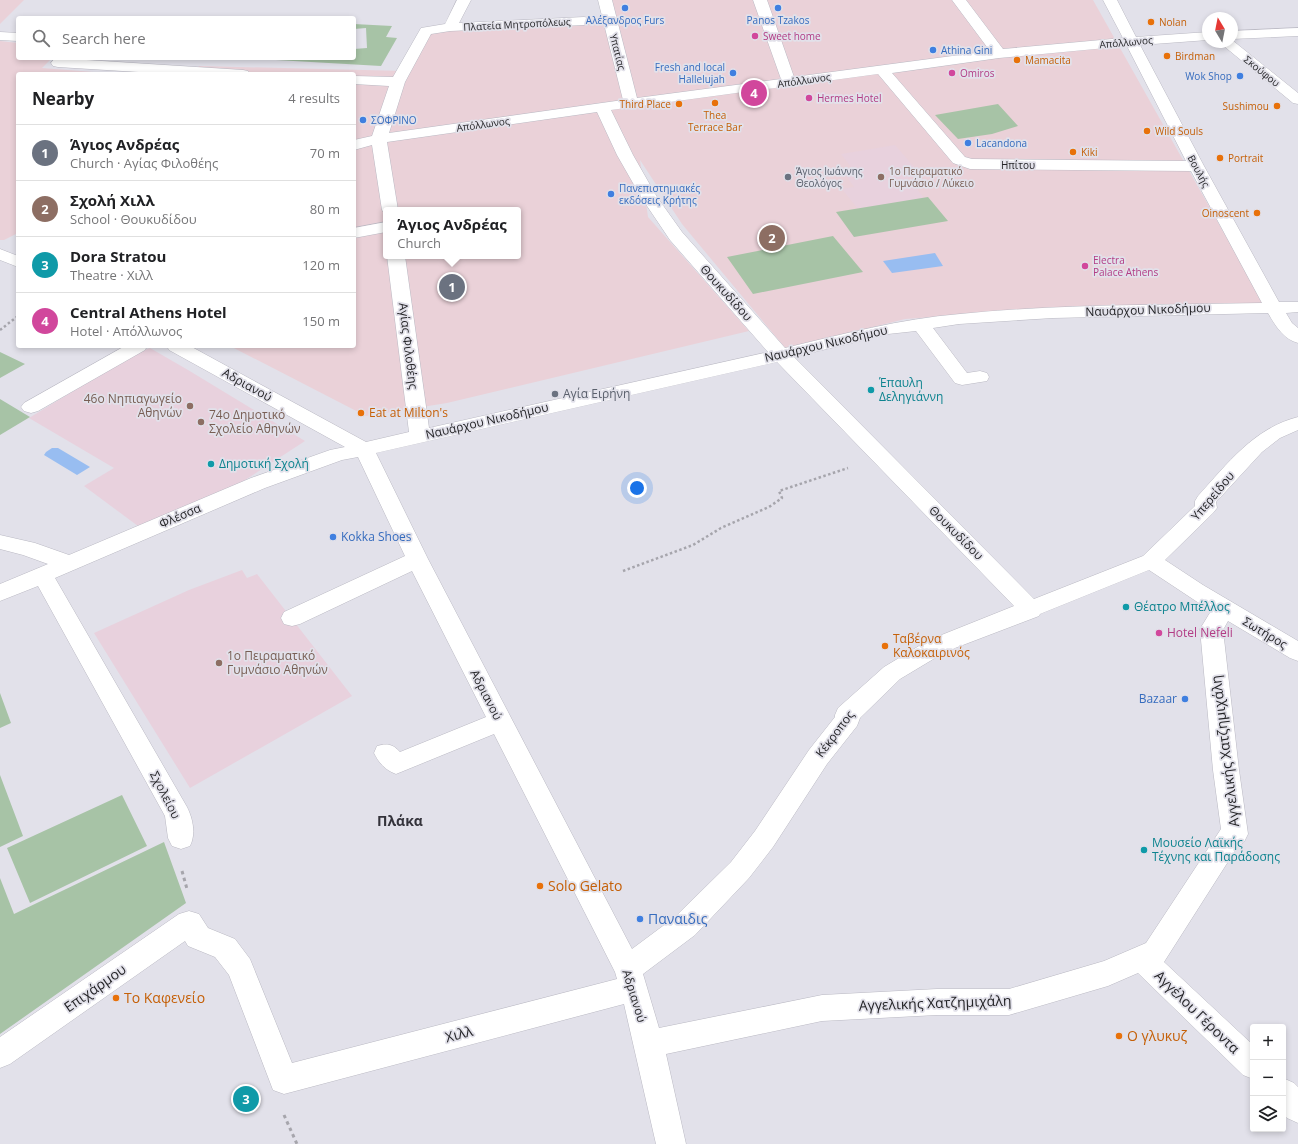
<!DOCTYPE html>
<meta charset="utf-8">
<style>
:root{--surface:#fff;--page:#f6f6f6;--text:#202124;--muted:#757577;--line:#e0e0e0;--accent:#111827}
body{margin:0;font-family:"Open Sans",sans-serif;background:var(--page);color:var(--text)}
.controls{position:absolute;right:12px;bottom:12px;display:grid;overflow:hidden;border-radius:4px;box-shadow:0 2px 6px #0003}
.controls button{width:36px;height:36px;display:grid;place-items:center;padding:0;border:0;border-bottom:1px solid var(--line);background:var(--surface);color:var(--text);font:20px sans-serif}
.compass{position:absolute;left:1202px;top:12px;width:36px;height:36px;border-radius:50%;background:var(--surface);box-shadow:0 2px 6px #0003;rotate:350deg}
.you{position:absolute;left:637px;top:488px;width:14px;height:14px;margin:-10px;border:3px solid #fff;border-radius:50%;background:#1a73e8;box-shadow:0 0 0 6px #1a73e833}
.badge{display:grid;place-items:center;width:26px;height:26px;border-radius:50%;background:var(--accent);color:#fff;font-size:13px;font-weight:700}
.pin{position:absolute;translate:-50% -50%;border:2px solid #fff;box-shadow:0 1px 4px #0006}
.popup{position:absolute;left:383px;top:207px;width:138px;height:52px;box-sizing:border-box;display:grid;place-content:center;border-radius:4px;background:var(--surface);filter:drop-shadow(0 1px 3px #0005);font-size:13px;white-space:nowrap;color:var(--muted)}
.popup b{font-size:15px;color:var(--text)}
.popup::after{content:'';position:absolute;left:50%;top:100%;margin-left:-8px;border:8px solid transparent;border-top-color:var(--surface)}
.list{margin:0;padding:0;list-style:none}
h2{display:flex;justify-content:space-between;align-items:center;height:52px;margin:0;padding:0 16px;font-size:17px}
h2 small{font-size:13px;font-weight:400;color:var(--muted)}
.list li{display:grid;grid-template-columns:26px 1fr auto;gap:12px;align-items:center;box-sizing:border-box;height:56px;padding:0 16px;border-top:1px solid var(--line)}
.list b{display:block;font-size:15px;white-space:nowrap}
.list p{margin:0;font-size:13px;white-space:nowrap;color:var(--muted)}
.list em{font-size:13px;font-style:normal;color:var(--muted)}
.icon{flex:none;width:22px;height:22px;fill:none;stroke:currentColor;stroke-width:2;stroke-linecap:round;stroke-linejoin:round}
.map{position:relative;flex:none;width:1298px;height:1144px;overflow:hidden}
.search{position:absolute;background:var(--surface);box-shadow:0 2px 6px #0003;left:16px;top:16px;width:340px;height:44px;display:flex;align-items:center;gap:10px;box-sizing:border-box;padding:0 14px;border-radius:4px;color:var(--muted);font-size:15px}
.panel{position:absolute;background:var(--surface);box-shadow:0 2px 6px #0003;left:16px;top:72px;width:340px;height:276px;border-radius:4px}
.map>svg:first-child{display:block}
</style>
<div class="map">
<svg width="1298" height="1144" viewBox="0 0 1298 1144">
<rect width="100%" height="100%" fill="#e2e1ea"/>
<path fill="#ead1d8" fill-rule="evenodd" d="M 0,0 L 24,0 L 0,24 Z
M 609,0 L 1093,0 L 1269,313 L 1017,311 L 905,319 L 786,349 L 682,224 L 640,160 L 648,217 L 749,331 L 447,403 L 366,416 L 230,346 L 354,346 L 354,74 L 193,74 L 199,66 L 404,71 L 430,31 L 607,21 ZM 386,210 L 518,210 L 518,256 L 386,256 Z
M 0,41 L 18,43 L 18,58 L 52,58 L 42,68 L 119,74 L 18,74 L 18,233 L 4,240 L 0,240 Z"/>
<path fill="#e8d1dd" d="M 895,145 L 922,176 L 908,178 L 924,198 L 858,209 L 842,189 L 854,187 L 845,174 L 855,172 L 841,154 Z
M 150,348 L 188,370 L 305,441 L 242,482 L 138,526 L 84,486 L 114,468 L 29,418 L 134,354 Z
M 242,570 L 247,578 L 257,574 L 352,696 L 190,788 L 94,633 L 189,590 Z"/>
<path fill="#a7c3a6" d="M 354,24 L 392,26 L 386,37 L 397,38 L 381,66 L 243,58 L 354,58 L 354,49 L 367,48 L 366,28 L 354,29 Z
M 998,104 L 1018,126 L 992,134 L 958,139 L 935,115 Z
M 928,197 L 948,221 L 854,237 L 836,212 Z
M 833,236 L 863,272 L 753,294 L 727,257 Z
M 0,352 L 25,364 L 0,378 Z
M 0,399 L 30,417 L 0,435 Z
M 0,693 L 11,723 L 0,728 Z
M 0,775 L 23,836 L 0,847 Z
M 122,795 L 147,846 L 30,903 L 7,848 Z
M 164,842 L 186,903 L 0,1034 L 0,878 L 14,914 Z"/>
<path fill="#98bdf1" d="M 935,253 L 943,266 L 892,273 L 883,261 Z
M 52,448 L 58,448 L 90,467 L 77,475 L 44,455 L 46,452 Z"/>
<g fill="none" stroke-linecap="round" stroke-linejoin="round">
<defs>
<path id="minor" d="M 457,0 L 471,0 L 459,23 L 584,17 L 589,18 L 591,21 L 589,24 L 584,25 L 450,31 L 431,34 L 405,82 L 389,133 L 623,100 L 598,0 L 612,0 L 637,98 L 781,79 L 753,0 L 767,0 L 794,77 L 990,51 L 952,0 L 966,0 L 1003,49 L 1123,38 L 1103,0 L 1117,0 L 1136,37 L 1208,32 L 1208,40 L 1140,45 L 1204,166 L 1279,302 L 1298,302 L 1298,312 L 1286,313 L 1292,323 L 1298,328 L 1298,343 C 1283,339 1275,325 1268,313 L 1053,318 L 959,324 L 933,328 L 967,373 L 980,371 L 987,373 L 989,377 L 987,381 L 962,385 L 955,383 L 916,331 L 888,334 L 794,357 L 1034,599 L 1143,556 L 1195,506 L 1195,501 L 1198,496 C 1227,464 1254,428 1298,417 L 1298,430 L 1280,438 L 1262,452 L 1216,502 L 1217,508 L 1213,513 L 1165,560 L 1203,585 L 1298,641 L 1298,661 L 1290,658 L 1228,621 L 1223,630 L 1239,770 L 1248,834 L 1244,842 L 1238,846 L 1164,962 L 1253,1045 L 1253,1079 L 1243,1075 L 1138,973 L 1108,986 L 1009,1015 L 937,1015 L 822,1021 L 666,1054 L 686,1144 L 656,1144 L 624,1004 L 284,1094 L 273,1090 L 229,975 L 215,957 L 188,946 L 185,941 L 10,1064 L 0,1068 L 0,1037 L 179,914 L 189,911 L 199,914 L 208,928 L 235,939 L 250,959 L 292,1063 L 617,979 L 615,972 L 494,734 L 396,774 C 385,770 379,763 374,753 L 377,746 C 387,743 393,744 400,752 L 486,717 L 412,571 L 300,624 L 292,626 L 284,624 L 281,618 L 284,612 L 405,556 L 358,457 L 342,460 L 265,488 L 55,578 L 187,807 C 193,819 196,834 190,846 L 181,849 L 172,846 L 168,838 L 165,816 L 38,586 L 0,601 L 0,584 L 48,564 L 23,555 L 0,549 L 0,535 L 35,543 L 69,555 L 251,478 L 330,450 L 345,447 L 169,350 L 167,346 L 190,346 L 366,442 L 409,432 L 387,256 L 405,256 L 429,428 L 768,352 L 670,240 L 641,197 L 617,155 L 597,112 L 387,142 L 398,210 L 386,210 L 386,214 L 384,213 L 382,210 L 372,145 L 354,150 L 354,140 L 372,136 L 389,86 L 354,84 L 354,76 L 393,77 L 421,28 L 445,24 ZM 1127,46 L 1186,161 L 972,159 L 965,157 L 892,73 L 999,58 ZM 878,74 L 953,163 L 970,169 L 1191,171 L 1262,303 C 1161,305 1060,304 960,314 C 900,319 843,334 785,348 L 682,232 L 657,197 L 633,155 L 611,110 ZM 777,362 L 1014,606 L 939,636 L 919,646 L 884,667 L 838,708 L 835,715 L 835,717 L 809,750 L 755,831 L 731,862 L 675,917 L 632,949 L 428,559 L 376,453 ZM 1149,570 L 1211,611 L 1200,629 L 1213,770 L 1221,829 L 1146,943 L 1104,961 L 1009,989 L 937,989 L 822,995 L 659,1028 L 643,974 L 695,935 L 749,878 L 773,847 L 827,764 L 857,726 L 860,718 L 900,679 L 935,658 L 955,648 L 1039,616 L 1040,614 Z
M 1298,28 L 1298,36 L 1232,39 L 1232,31 Z
M 0,32 L 18,33 L 18,41 L 0,40 Z
M 1232,40 L 1298,93 L 1298,104 L 1293,103 L 1219,42 L 1232,42 Z
M 55,58 L 243,70 L 248,71 L 250,74 L 171,74 L 58,67 L 53,66 L 51,63 Z
M 386,222 L 386,232 L 354,238 L 354,228 Z
M 0,249 L 18,256 L 18,267 L 0,260 Z
M 125,346 L 147,346 L 145,350 L 38,411 L 31,413 L 24,411 L 21,407 L 24,403 Z
M 1283,1078 L 1294,1083 L 1298,1087 L 1298,1123 L 1287,1118 L 1283,1114 Z"/>
</defs>
<use href="#minor" stroke="#bab9c3" stroke-width="1"/>
<path stroke="#a6a5ac" stroke-width="2.5" stroke-dasharray="2.5 2.5" stroke-linecap="butt" d="M 0,330 L 18,316
M 623,571 L 693,545 L 721,528 L 769,507 L 782,498 L 779,491 L 848,468"/>
<path stroke="#a6a5ac" stroke-width="3" stroke-dasharray="3.5 3.5" stroke-linecap="butt" d="M 182,871 L 187,889
M 284,1115 L 297,1144"/>
<use href="#minor" fill="#fff" fill-rule="evenodd"/>
</g>
<g fill="#3f7fe0" stroke="#e2e1ea" stroke-width="1.5">
<circle cx="625" cy="8" r="4"/>
<circle cx="778" cy="8" r="4"/>
<circle cx="933" cy="50" r="4"/>
<circle cx="733" cy="73" r="4"/>
<circle cx="1240" cy="76" r="4"/>
<circle cx="363" cy="120" r="4"/>
<circle cx="968" cy="143" r="4"/>
<circle cx="611" cy="194" r="4"/>
<circle cx="333" cy="537" r="4"/>
<circle cx="1185" cy="699" r="4"/>
<circle cx="640" cy="919" r="4"/>
</g>
<g fill="#e8710a" stroke="#e2e1ea" stroke-width="1.5">
<circle cx="1151" cy="22" r="4"/>
<circle cx="1167" cy="56" r="4"/>
<circle cx="1017" cy="60" r="4"/>
<circle cx="715" cy="103" r="4"/>
<circle cx="679" cy="104" r="4"/>
<circle cx="1277" cy="106" r="4"/>
<circle cx="1147" cy="131" r="4"/>
<circle cx="1073" cy="152" r="4"/>
<circle cx="1220" cy="158" r="4"/>
<circle cx="1257" cy="213" r="4"/>
<circle cx="361" cy="413" r="4"/>
<circle cx="885" cy="646" r="4"/>
<circle cx="540" cy="886" r="4"/>
<circle cx="116" cy="998" r="4"/>
<circle cx="1119" cy="1036" r="4"/>
</g>
<g fill="#d1479c" stroke="#e2e1ea" stroke-width="1.5">
<circle cx="755" cy="36" r="4"/>
<circle cx="952" cy="73" r="4"/>
<circle cx="809" cy="98" r="4"/>
<circle cx="1085" cy="266" r="4"/>
<circle cx="1159" cy="633" r="4"/>
</g>
<g fill="#6b7280" stroke="#e2e1ea" stroke-width="1.5">
<circle cx="788" cy="177" r="4"/>
<circle cx="555" cy="394" r="4"/>
</g>
<g fill="#8d6e63" stroke="#e2e1ea" stroke-width="1.5">
<circle cx="881" cy="177" r="4"/>
<circle cx="190" cy="406" r="4"/>
<circle cx="201" cy="422" r="4"/>
<circle cx="219" cy="663" r="4"/>
</g>
<g fill="#0f9aa8" stroke="#e2e1ea" stroke-width="1.5">
<circle cx="871" cy="390" r="4"/>
<circle cx="211" cy="464" r="4"/>
<circle cx="1126" cy="607" r="4"/>
<circle cx="1144" cy="850" r="4"/>
</g>
<g text-anchor="middle" stroke-width="3.5" stroke-linejoin="round" paint-order="stroke">
<g font-size="10" fill="#366cbe" stroke="#e2e1ea" text-anchor="start">
<text x="625" y="24" text-anchor="middle">Αλέξανδρος Furs</text>
<text x="778" y="24" text-anchor="middle">Panos Tzakos</text>
<text x="941" y="54">Athina Gini</text>
<text x="725" y="71" text-anchor="end">Fresh and local<tspan x="725" dy="12">Hallelujah</tspan></text>
<text x="1232" y="80" text-anchor="end">Wok Shop</text>
<text x="371" y="124">ΣΟΦΡΙΝΟ</text>
<text x="976" y="147">Lacandona</text>
<text x="619" y="192">Πανεπιστημιακές<tspan x="619" dy="12">εκδόσεις Κρήτης</tspan></text>
</g>
<g font-size="10" fill="#c56008" stroke="#e2e1ea" text-anchor="start">
<text x="1159" y="26">Nolan</text>
<text x="1175" y="60">Birdman</text>
<text x="1025" y="64">Mamacita</text>
<text x="671" y="108" text-anchor="end">Third Place</text>
<text x="1269" y="110" text-anchor="end">Sushimou</text>
<text x="715" y="119" text-anchor="middle">Thea<tspan x="715" dy="12">Terrace Bar</tspan></text>
<text x="1155" y="135">Wild Souls</text>
<text x="1081" y="156">Kiki</text>
<text x="1228" y="162">Portrait</text>
<text x="1249" y="217" text-anchor="end">Oinoscent</text>
</g>
<g font-size="10" fill="#242427" stroke="#e2e1ea">
<text transform="translate(517 24) rotate(-3)" y="4">Πλατεία Μητροπόλεως</text>
<text transform="translate(1126 42) rotate(-5)" y="4">Απόλλωνος</text>
<text transform="translate(618 52) rotate(76)" y="4">Υπατίας</text>
<text transform="translate(1262 71) rotate(39)" y="4">Σκούφου</text>
<text transform="translate(804 80) rotate(-8)" y="4">Απόλλωνος</text>
<text transform="translate(483 124) rotate(-8)" y="4">Απόλλωνος</text>
<text x="1018" y="169">Ηπίτου</text>
<text transform="translate(1199 171) rotate(62)" y="4">Βουλής</text>
</g>
<g font-size="10" fill="#b23c85" stroke="#e2e1ea" text-anchor="start">
<text x="763" y="40">Sweet home</text>
<text x="960" y="77">Omiros</text>
<text x="817" y="102">Hermes Hotel</text>
<text x="1093" y="264">Electra<tspan x="1093" dy="12">Palace Athens</tspan></text>
</g>
<g font-size="10" fill="#5b616d" stroke="#e2e1ea" text-anchor="start">
<text x="796" y="175">Άγιος Ιωάννης<tspan x="796" dy="12">Θεολόγος</tspan></text>
</g>
<g font-size="10" fill="#785e54" stroke="#e2e1ea" text-anchor="start">
<text x="889" y="175">1ο Πειραματικό<tspan x="889" dy="12">Γυμνάσιο / Λύκειο</tspan></text>
</g>
<g font-size="12" fill="#242427" stroke="#e2e1ea">
<text transform="translate(726 293) rotate(48)" y="4">Θουκυδίδου</text>
<text transform="translate(1148 310) rotate(-2)" y="4">Ναυάρχου Νικοδήμου</text>
<text transform="translate(826 344) rotate(-13)" y="4">Ναυάρχου Νικοδήμου</text>
<text transform="translate(408 346) rotate(83)" y="4">Αγίας Φιλοθέης</text>
<text transform="translate(247 385) rotate(29)" y="4">Αδριανού</text>
<text transform="translate(487 421) rotate(-13)" y="4">Ναυάρχου Νικοδήμου</text>
<text transform="translate(1213 496) rotate(-50)" y="4">Υπερείδου</text>
<text transform="translate(180 516) rotate(-23)" y="4">Φλέσσα</text>
<text transform="translate(956 533) rotate(45)" y="4">Θουκυδίδου</text>
<text transform="translate(1265 633) rotate(31)" y="4">Σωτήρος</text>
<text transform="translate(486 695) rotate(63)" y="4">Αδριανού</text>
<text transform="translate(835 734) rotate(-53)" y="4">Κέκροπος</text>
<text transform="translate(165 795) rotate(63)" y="4">Σχολείου</text>
<text transform="translate(634 996) rotate(73)" y="4">Αδριανού</text>
</g>
<g font-size="12" fill="#0d838f" stroke="#e2e1ea" text-anchor="start">
<text x="879" y="387">Έπαυλη<tspan x="879" dy="14">Δεληγιάννη</tspan></text>
<text x="219" y="468">Δημοτική Σχολή</text>
<text x="1134" y="611">Θέατρο Μπέλλος</text>
<text x="1152" y="847">Μουσείο Λαϊκής<tspan x="1152" dy="14">Τέχνης και Παράδοσης</tspan></text>
</g>
<g font-size="12" fill="#5b616d" stroke="#e2e1ea" text-anchor="start">
<text x="563" y="398">Αγία Ειρήνη</text>
</g>
<g font-size="12" fill="#785e54" stroke="#e2e1ea" text-anchor="start">
<text x="182" y="403" text-anchor="end">46ο Νηπιαγωγείο<tspan x="182" dy="14">Αθηνών</tspan></text>
<text x="209" y="419">74ο Δημοτικό<tspan x="209" dy="14">Σχολείο Αθηνών</tspan></text>
<text x="227" y="660">1ο Πειραματικό<tspan x="227" dy="14">Γυμνάσιο Αθηνών</tspan></text>
</g>
<g font-size="12" fill="#c56008" stroke="#e2e1ea" text-anchor="start">
<text x="369" y="417">Eat at Milton's</text>
<text x="893" y="643">Ταβέρνα<tspan x="893" dy="14">Καλοκαιρινός</tspan></text>
</g>
<g font-size="12" fill="#366cbe" stroke="#e2e1ea" text-anchor="start">
<text x="341" y="541">Kokka Shoes</text>
<text x="1177" y="703" text-anchor="end">Bazaar</text>
</g>
<g font-size="12" fill="#b23c85" stroke="#e2e1ea" text-anchor="start">
<text x="1167" y="637">Hotel Nefeli</text>
</g>
<g font-size="14" fill="#242427" stroke="#e2e1ea">
<text transform="translate(1225 751) rotate(-97)" y="5">Αγγελικής Χατζημιχάλη</text>
<text transform="translate(95 988) rotate(-35)" y="5">Επιχάρμου</text>
<text transform="translate(935 1003) rotate(-2)" y="5">Αγγελικής Χατζημιχάλη</text>
<text transform="translate(1197 1012) rotate(44)" y="5">Αγγέλου Γέροντα</text>
<text transform="translate(459 1034) rotate(-15)" y="5">Χιλλ</text>
</g>
<g font-size="14" font-weight="bold" fill="#34333b" stroke="#e2e1ea">
<text x="400" y="826">Πλάκα</text>
</g>
<g font-size="14" fill="#c56008" stroke="#e2e1ea" text-anchor="start">
<text x="548" y="891">Solo Gelato</text>
<text x="124" y="1003">Το Καφενείο</text>
<text x="1127" y="1041">Ο γλυκυζ</text>
</g>
<g font-size="14" fill="#366cbe" stroke="#e2e1ea" text-anchor="start">
<text x="648" y="924">Παναιδις</text>
</g>
</g>
</svg>
<div class="controls">
<button>+</button>
<button>−</button>
<button><svg class="icon" aria-label="layers" viewBox="0 0 24 24"><path d="M12 4l9 5-9 5-9-5zM3 14l9 5 9-5"/></svg></button>
</div>
<svg class="compass" viewBox="-18 -18 36 36"><path d="M0-13l5 13h-10z" fill="#e53935"/><path d="M0 13l5-13h-10z" fill="#757577"/></svg>
<div class="you"></div>
<div class="pin badge" style="left:452px;top:287px;background:#6b7280">1</div>
<div class="popup"><b>Άγιος Ανδρέας</b>Church</div>
<div class="pin badge" style="left:772px;top:238px;background:#8d6e63">2</div>
<div class="pin badge" style="left:246px;top:1099px;background:#0f9aa8">3</div>
<div class="pin badge" style="left:754px;top:93px;background:#d1479c">4</div>
<div class="search"><svg class="icon" aria-label="search" viewBox="0 0 24 24"><circle cx="10" cy="10" r="6"/><path d="M15 15l6 6"/></svg>Search here</div>
<section class="panel">
<h2>Nearby<small>4 results</small></h2>
<ul class="list">
<li><span class="badge" style="background:#6b7280">1</span><div><b>Άγιος Ανδρέας</b><p>Church · Αγίας Φιλοθέης</p></div><em>70 m</em></li>
<li><span class="badge" style="background:#8d6e63">2</span><div><b>Σχολή Χιλλ</b><p>School · Θουκυδίδου</p></div><em>80 m</em></li>
<li><span class="badge" style="background:#0f9aa8">3</span><div><b>Dora Stratou</b><p>Theatre · Χιλλ</p></div><em>120 m</em></li>
<li><span class="badge" style="background:#d1479c">4</span><div><b>Central Athens Hotel</b><p>Hotel · Απόλλωνος</p></div><em>150 m</em></li>
</ul>
</section>
</div>
